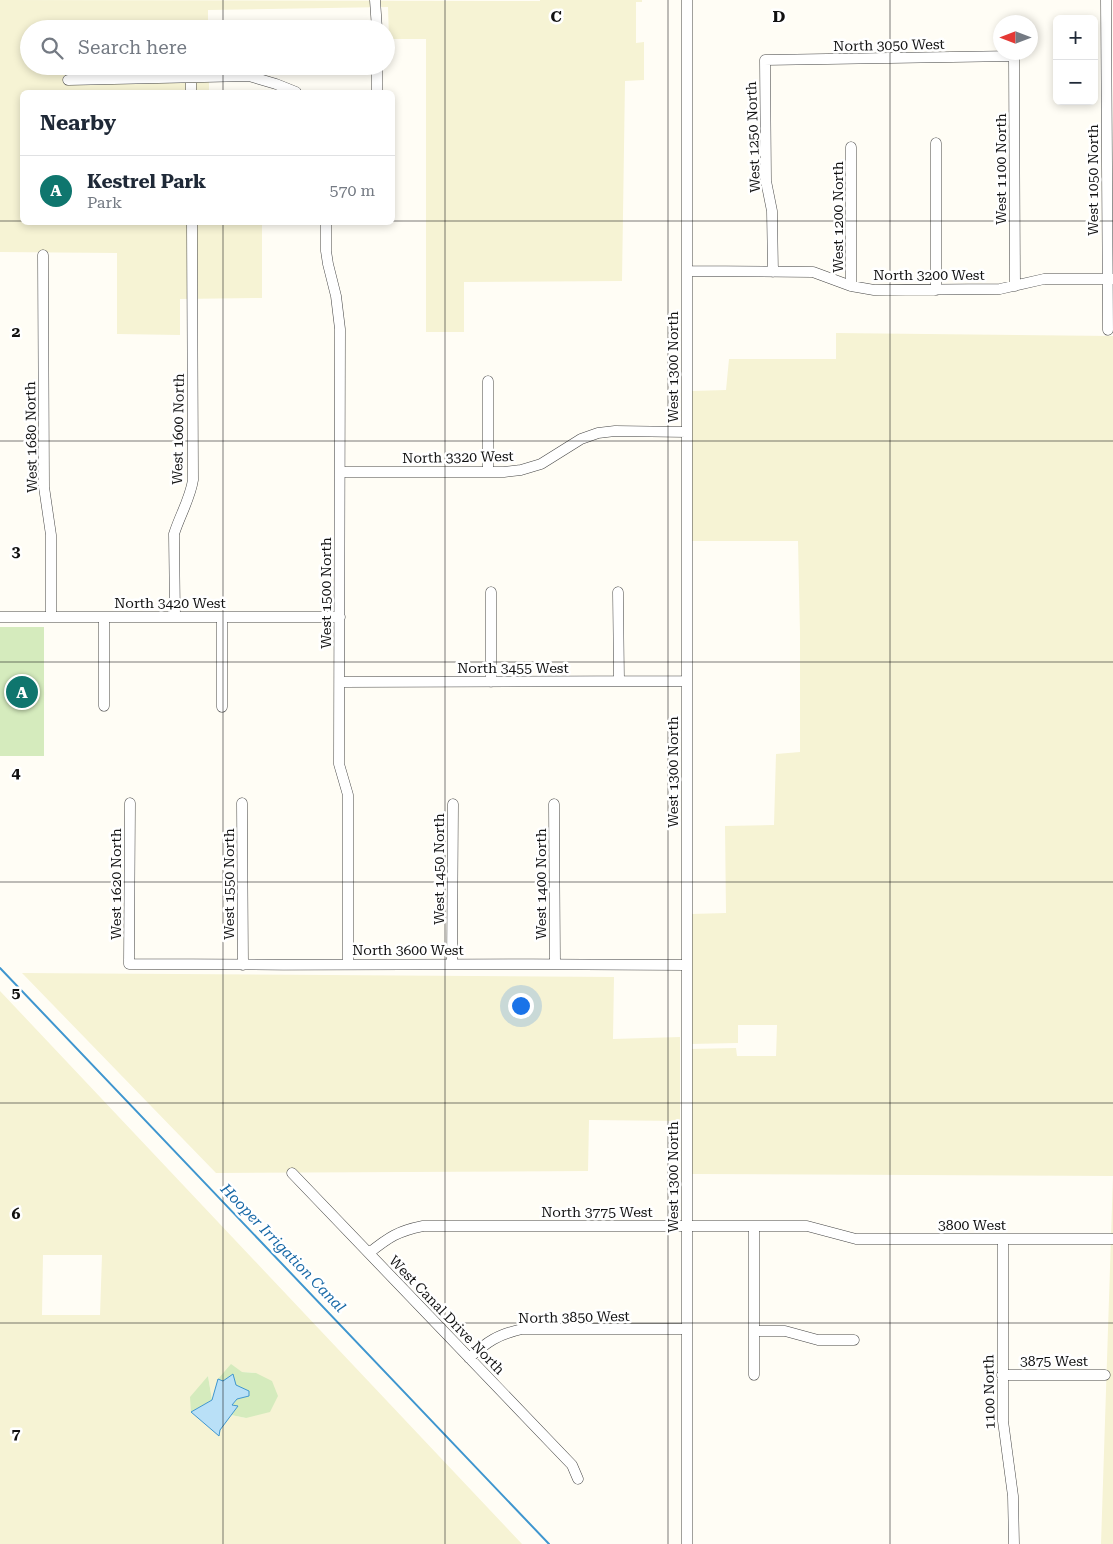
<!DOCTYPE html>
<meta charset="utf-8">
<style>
:root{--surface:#fff;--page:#f6f6f7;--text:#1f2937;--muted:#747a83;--line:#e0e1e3;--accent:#0f766e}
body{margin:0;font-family:"Roboto Serif",serif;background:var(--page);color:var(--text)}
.controls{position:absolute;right:15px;top:15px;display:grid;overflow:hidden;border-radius:8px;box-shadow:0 2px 8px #0003}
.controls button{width:45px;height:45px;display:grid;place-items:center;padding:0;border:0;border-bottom:1px solid var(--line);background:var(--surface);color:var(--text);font:25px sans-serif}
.compass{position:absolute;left:993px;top:15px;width:45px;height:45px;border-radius:50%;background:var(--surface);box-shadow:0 2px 8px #0003;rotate:270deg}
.you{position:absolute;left:520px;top:1005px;width:18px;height:18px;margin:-12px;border:4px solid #fff;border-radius:50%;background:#1a73e8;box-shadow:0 0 0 8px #1a73e833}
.badge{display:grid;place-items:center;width:32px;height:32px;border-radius:50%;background:var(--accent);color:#fff;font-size:16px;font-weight:700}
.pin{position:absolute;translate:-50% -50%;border:2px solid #fff;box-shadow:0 1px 5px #0006}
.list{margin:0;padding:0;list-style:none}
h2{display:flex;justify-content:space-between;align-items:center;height:65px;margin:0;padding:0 20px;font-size:21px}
h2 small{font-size:16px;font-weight:400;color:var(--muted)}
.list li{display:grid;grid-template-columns:32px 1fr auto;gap:15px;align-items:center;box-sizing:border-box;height:70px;padding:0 20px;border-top:1px solid var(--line)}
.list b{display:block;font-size:19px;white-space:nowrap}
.list p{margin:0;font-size:16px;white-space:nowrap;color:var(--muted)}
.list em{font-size:16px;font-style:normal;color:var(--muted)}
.icon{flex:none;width:28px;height:28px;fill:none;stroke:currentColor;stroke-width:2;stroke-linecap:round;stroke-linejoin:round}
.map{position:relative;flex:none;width:1113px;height:1544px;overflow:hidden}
.search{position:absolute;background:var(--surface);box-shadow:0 2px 8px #0003;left:20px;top:20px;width:375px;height:55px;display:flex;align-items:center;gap:12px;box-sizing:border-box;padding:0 18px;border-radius:28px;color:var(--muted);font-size:19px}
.panel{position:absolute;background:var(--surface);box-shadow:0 2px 8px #0003;left:20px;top:90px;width:375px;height:135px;border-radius:8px}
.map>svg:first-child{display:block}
</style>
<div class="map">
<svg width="1113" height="1544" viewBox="0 0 1113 1544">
<rect width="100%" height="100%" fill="#fffdf5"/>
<path fill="#f6f3d4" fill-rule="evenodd" d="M 0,0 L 540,1 L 540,0 L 642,0 L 642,2 L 636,2 L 636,43 L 644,42 L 644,80 L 625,81 L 622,281 L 464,282 L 464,332 L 426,332 L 426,39 L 389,39 L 388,7 L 208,10 L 208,29 L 29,29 L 29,66 L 209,66 L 209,92 L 22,92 L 22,222 L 262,223 L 262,298 L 180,299 L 180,335 L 117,334 L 117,253 L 0,252 Z
M 836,333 L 1113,336 L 1113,1544 L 1101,1544 L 1113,1176 L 691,1174 L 690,1049 L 736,1048 L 737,1056 L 776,1056 L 777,1025 L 738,1025 L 738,1043 L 690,1044 L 691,914 L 726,913 L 725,826 L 774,825 L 776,754 L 800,752 L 800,633 L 798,541 L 691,541 L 692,391 L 726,390 L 729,359 L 836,359 Z
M 22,973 L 614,977 L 613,1039 L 680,1037 L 680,1121 L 589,1120 L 588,1171 L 216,1173 Z
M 0,991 L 522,1544 L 0,1544 ZM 43,1255 L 102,1255 L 100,1315 L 42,1315 ZM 242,1372 L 256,1373 L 246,1418 L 231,1415 L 220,1430 L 219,1435 L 191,1412 L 208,1376 L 212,1400 Z"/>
<path fill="#d5ebbd" d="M 0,627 L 44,627 L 44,756 L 0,756 Z
M 231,1364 L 242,1372 L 256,1373 L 272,1381 L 278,1396 L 270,1412 L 246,1418 L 231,1415 L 238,1406 L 232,1406 L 237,1399 L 249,1396 L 223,1381 L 218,1379 Z
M 208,1376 L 212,1400 L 191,1412 L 190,1397 Z"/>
<path fill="#b9e0f7" stroke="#3f96cf" d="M 233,1374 L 236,1385 L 249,1391 L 249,1396 L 237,1399 L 232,1405 L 238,1406 L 220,1430 L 219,1436 L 191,1412 L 212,1400 L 218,1379 L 223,1381 Z"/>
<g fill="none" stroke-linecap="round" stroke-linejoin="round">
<path stroke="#3f96cf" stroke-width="2" d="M 0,968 L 549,1544"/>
<defs>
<path id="minor" d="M 375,0 L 377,29
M 687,0 L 687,1544
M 1106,0 L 1108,330
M 1013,52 L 1014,56 L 1015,286
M 377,66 L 377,92
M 191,77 L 191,92
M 68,80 L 249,76 L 276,84 L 296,92
M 936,143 L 936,290
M 851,147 L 851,286
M 326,222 L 326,251 L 328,264 L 336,296 L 340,329 L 339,764 L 348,795 L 348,964
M 43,255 L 44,487 L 51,535 L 51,617
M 687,271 L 813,272 L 851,286 L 874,290 L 1000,289 L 1044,279 L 1113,279
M 773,272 L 772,211 L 766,181 L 765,60 L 1014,56
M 488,381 L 488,472
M 340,472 L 504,472 L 521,470 L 541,464 L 581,439 L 598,433 L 615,431 L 687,432
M 491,592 L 491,682
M 618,592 L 619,681
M 0,617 L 340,617
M 104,617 L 104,706
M 175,617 L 174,534 C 180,515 190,499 193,480 L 192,222
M 340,682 L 687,681
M 222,707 L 222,617
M 130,803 L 129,964 C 315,966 501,963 687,965
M 242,803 L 243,965
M 554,804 L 555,964
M 452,964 L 453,804
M 292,1173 L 572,1465 L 578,1479
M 1003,1239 L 1003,1421 L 1013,1496 L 1014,1544
M 369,1253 C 389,1237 398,1231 423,1226 L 807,1226 L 856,1239 L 1113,1239
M 754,1331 L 785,1331 L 818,1340 L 854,1340
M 469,1358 C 488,1341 497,1335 522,1329 L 687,1329
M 754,1375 L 754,1226
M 1002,1375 L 1105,1375"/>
</defs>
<use href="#minor" stroke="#444" stroke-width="11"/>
<use href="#minor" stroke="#fff" stroke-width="10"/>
</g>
<path fill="none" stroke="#111" stroke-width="1" stroke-opacity="0.55" d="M 223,0 L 223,29M 445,0 L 445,1544M 668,0 L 668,1544M 890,0 L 890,1544M 223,66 L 223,92M 0,221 L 22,221M 392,221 L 1113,221M 223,222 L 223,1544M 0,441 L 1113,441M 0,662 L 1113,662M 0,882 L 1113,882M 0,1103 L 1113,1103M 0,1323 L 1113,1323"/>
<g text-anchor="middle" stroke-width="5" stroke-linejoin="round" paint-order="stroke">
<g font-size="14" fill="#111" stroke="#fff">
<text transform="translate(889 45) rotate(-1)" y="5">North 3050 West</text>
<text transform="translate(753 137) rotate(-92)" y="5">West 1250 North</text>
<text transform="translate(1001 169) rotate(-90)" y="5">West 1100 North</text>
<text transform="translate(1093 180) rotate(-90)" y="5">West 1050 North</text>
<text transform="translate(838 217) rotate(-90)" y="5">West 1200 North</text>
<text x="929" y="280">North 3200 West</text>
<text transform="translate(673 367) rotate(-90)" y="5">West 1300 North</text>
<text transform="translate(178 429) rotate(-89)" y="5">West 1600 North</text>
<text transform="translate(31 437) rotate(-91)" y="5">West 1680 North</text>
<text transform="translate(458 457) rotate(-1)" y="5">North 3320 West</text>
<text transform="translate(326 593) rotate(-90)" y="5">West 1500 North</text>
<text x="170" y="608">North 3420 West</text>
<text x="513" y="673">North 3455 West</text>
<text transform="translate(673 772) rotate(-90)" y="5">West 1300 North</text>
<text transform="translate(439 869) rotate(-90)" y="5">West 1450 North</text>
<text transform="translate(116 884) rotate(-90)" y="5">West 1620 North</text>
<text transform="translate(229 884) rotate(-90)" y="5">West 1550 North</text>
<text transform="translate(541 884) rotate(-90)" y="5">West 1400 North</text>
<text x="408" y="955">North 3600 West</text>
<text transform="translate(673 1177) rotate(-90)" y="5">West 1300 North</text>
<text x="597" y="1217">North 3775 West</text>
<text x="972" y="1230">3800 West</text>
<text transform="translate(447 1315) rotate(46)" y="5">West Canal Drive North</text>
<text transform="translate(574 1317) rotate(-1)" y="5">North 3850 West</text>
<text x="1054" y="1366">3875 West</text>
<text transform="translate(989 1392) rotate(-91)" y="5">1100 North</text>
</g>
<g font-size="15" font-style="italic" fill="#1768a6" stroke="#fff">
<text transform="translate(283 1248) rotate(46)" y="5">Hooper Irrigation Canal</text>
</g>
</g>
<g font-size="16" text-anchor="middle" font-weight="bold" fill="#111" stroke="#fff" stroke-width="5" stroke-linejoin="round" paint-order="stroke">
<text x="556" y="22">C</text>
<text x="779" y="22">D</text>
<text x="16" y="337">2</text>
<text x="16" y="557">3</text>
<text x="16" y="778">4</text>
<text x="16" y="998">5</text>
<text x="16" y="1219">6</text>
<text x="16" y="1439">7</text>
</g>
</svg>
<div class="controls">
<button>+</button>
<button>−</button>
</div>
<svg class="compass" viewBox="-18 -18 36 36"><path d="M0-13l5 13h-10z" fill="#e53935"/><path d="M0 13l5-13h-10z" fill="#747a83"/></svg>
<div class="you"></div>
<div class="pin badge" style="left:22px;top:692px">A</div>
<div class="search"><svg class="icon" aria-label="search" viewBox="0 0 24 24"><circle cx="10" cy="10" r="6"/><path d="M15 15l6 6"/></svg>Search here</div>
<section class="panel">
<h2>Nearby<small></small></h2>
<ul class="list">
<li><span class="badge">A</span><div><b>Kestrel Park</b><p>Park</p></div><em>570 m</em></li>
</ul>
</section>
</div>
